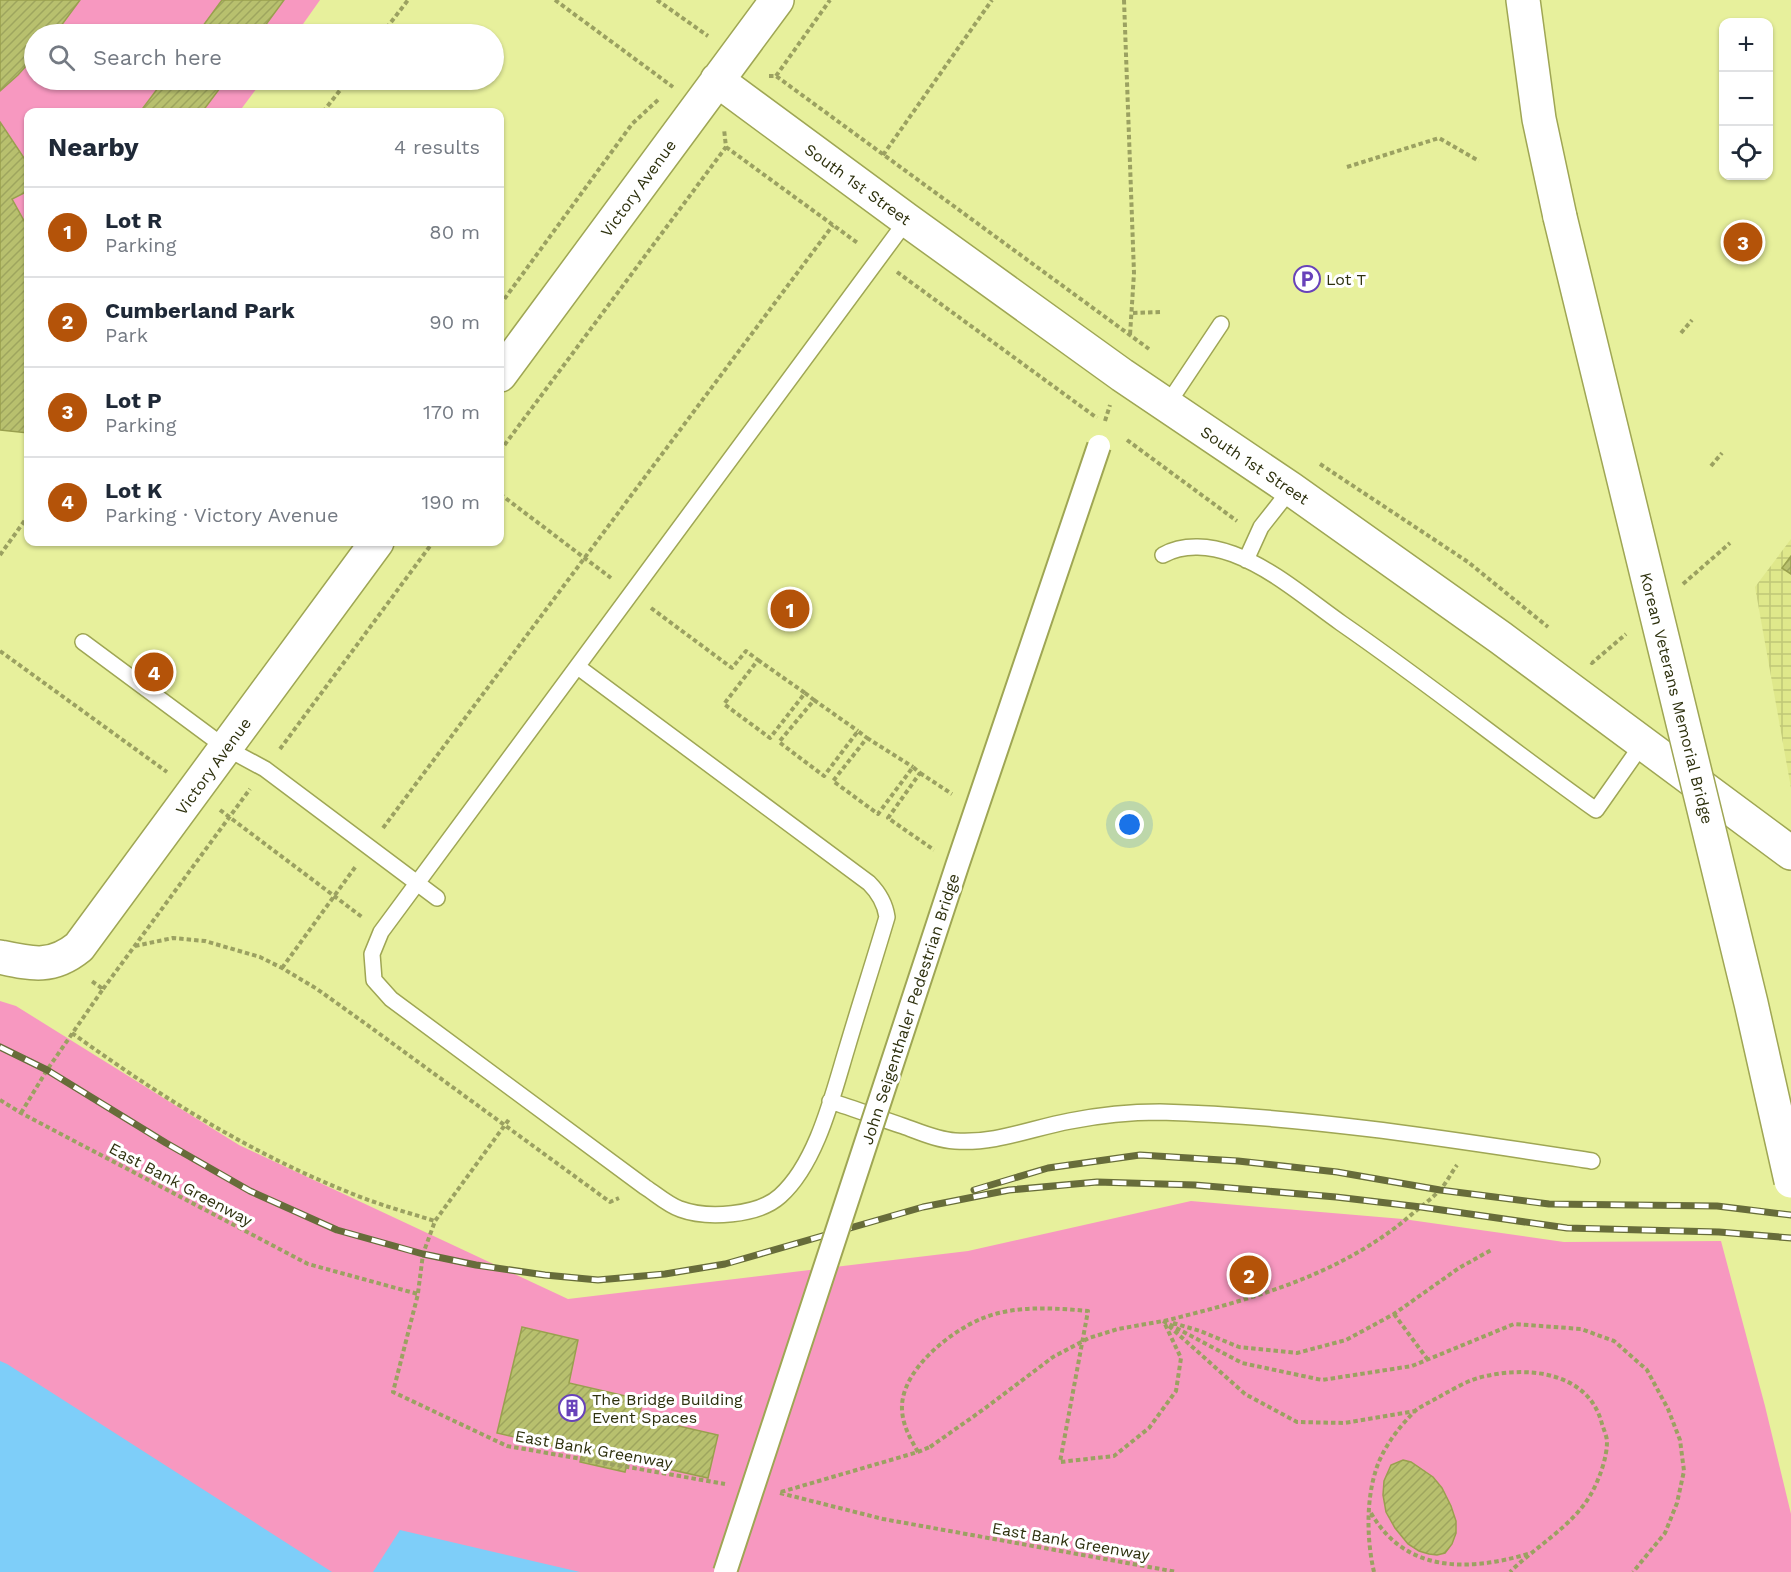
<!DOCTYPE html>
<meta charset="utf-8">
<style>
:root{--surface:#fff;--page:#f2f2f3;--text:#1f2937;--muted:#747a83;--line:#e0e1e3;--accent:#b45309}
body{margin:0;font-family:"Work Sans",sans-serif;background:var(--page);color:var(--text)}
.controls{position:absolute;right:18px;top:18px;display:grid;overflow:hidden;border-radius:12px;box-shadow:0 2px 4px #0004}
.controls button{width:54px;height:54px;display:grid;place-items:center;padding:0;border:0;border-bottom:2px solid var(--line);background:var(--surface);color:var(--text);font:30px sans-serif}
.you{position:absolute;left:1130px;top:825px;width:21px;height:21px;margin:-15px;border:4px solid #fff;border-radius:50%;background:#1a73e8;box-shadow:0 0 0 9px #1a73e833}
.badge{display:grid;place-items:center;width:39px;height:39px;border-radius:50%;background:var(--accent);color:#fff;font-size:20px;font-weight:700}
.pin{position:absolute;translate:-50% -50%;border:3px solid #fff;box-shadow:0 2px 6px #0006}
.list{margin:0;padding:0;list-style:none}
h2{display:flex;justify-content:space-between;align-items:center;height:78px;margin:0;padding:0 24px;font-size:26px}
h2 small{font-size:20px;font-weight:400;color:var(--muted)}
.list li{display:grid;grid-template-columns:39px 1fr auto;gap:18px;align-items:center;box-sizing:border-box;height:90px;padding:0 24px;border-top:2px solid var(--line)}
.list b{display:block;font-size:22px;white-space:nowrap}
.list p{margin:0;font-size:20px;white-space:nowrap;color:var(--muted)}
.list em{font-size:20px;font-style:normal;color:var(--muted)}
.icon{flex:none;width:33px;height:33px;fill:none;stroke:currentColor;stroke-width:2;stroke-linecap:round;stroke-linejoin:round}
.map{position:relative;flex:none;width:1791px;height:1572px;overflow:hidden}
.search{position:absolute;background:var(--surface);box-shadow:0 2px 4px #0004;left:24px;top:24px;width:480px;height:66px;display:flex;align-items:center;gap:15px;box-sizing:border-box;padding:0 21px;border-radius:33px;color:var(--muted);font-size:22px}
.panel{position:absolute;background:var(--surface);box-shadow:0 2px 4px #0004;left:24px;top:108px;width:480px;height:438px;border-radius:12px}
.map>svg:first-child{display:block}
</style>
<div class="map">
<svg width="1791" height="1572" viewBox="0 0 1791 1572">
<defs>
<pattern id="industrial-grid" width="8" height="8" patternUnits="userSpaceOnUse" patternTransform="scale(1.5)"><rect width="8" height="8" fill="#dfe88b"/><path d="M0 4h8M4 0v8" fill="none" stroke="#c0c777"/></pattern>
<pattern id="building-hatch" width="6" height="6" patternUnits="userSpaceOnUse" patternTransform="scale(1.5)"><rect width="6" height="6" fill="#b8c06e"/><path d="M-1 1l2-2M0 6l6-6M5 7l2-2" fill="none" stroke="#9ea55e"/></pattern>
</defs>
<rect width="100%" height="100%" fill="#e7f09c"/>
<path fill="url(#industrial-grid)" d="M 1791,539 L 1791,788 L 1755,587 Z"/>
<path fill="#f798c0" d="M 0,0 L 320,0 L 296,34 L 34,34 L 34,80 L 263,80 L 239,112 L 28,112 L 28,433 L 0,430 Z
M 0,1001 L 16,1006 L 239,1145 L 568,1299 L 968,1251 L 1191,1201 L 1403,1219 L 1564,1242 L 1721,1241 L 1765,1406 L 1791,1514 L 1791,1572 L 325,1572 L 0,1400 Z"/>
<path fill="#7ecef9" d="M 0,1361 L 7,1364 L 332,1572 L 0,1572 Z
M 400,1530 L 580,1572 L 373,1572 Z"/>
<path fill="url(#building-hatch)" stroke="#99a04e" stroke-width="1.5" d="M 0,0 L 80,0 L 55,34 L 34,34 L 34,57 L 18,75 L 0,91 Z
M 222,0 L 284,0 L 259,34 L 197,34 Z
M 164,80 L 226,80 L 202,112 L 140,112 Z
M 0,122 L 28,164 L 28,191 L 12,199 L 28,228 L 28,433 L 0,430 Z
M 1791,556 L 1791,574 L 1782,568 Z
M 522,1327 L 578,1340 L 569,1383 L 643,1400 L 639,1417 L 718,1435 L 708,1478 L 628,1460 L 625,1472 L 580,1462 L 582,1453 L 497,1433 Z
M 1403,1460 L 1411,1462 L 1433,1477 L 1442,1488 L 1451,1506 L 1456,1521 L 1456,1533 L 1452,1544 L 1445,1553 L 1437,1555 L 1429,1554 L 1419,1551 L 1408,1544 L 1395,1528 L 1386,1512 L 1383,1495 L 1384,1481 L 1391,1465 Z"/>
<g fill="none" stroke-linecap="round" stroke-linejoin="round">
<defs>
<path id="service" d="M 1167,405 L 1221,324
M 1163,555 C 1184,543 1211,546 1233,554 C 1273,569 1307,599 1341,623 C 1428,683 1510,749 1596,810 L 1643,743
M 1246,560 L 1261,527 L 1291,489
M 83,642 L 226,748 L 265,769 L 437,898
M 578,667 L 869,883 C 879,893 885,903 887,917 C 874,961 860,1004 847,1048 C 833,1094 817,1163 780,1196 C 758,1216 707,1219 680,1209 C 668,1205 656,1194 645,1187 L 391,999 L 374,980 L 372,954 L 381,932 C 558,696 731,457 907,220
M 830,1101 C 855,1109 879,1118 903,1126 C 920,1132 937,1140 955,1141 C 995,1144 1032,1128 1070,1121 C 1100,1115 1130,1112 1160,1112 C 1305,1116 1449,1139 1592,1161"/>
<path id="tertiary" d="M 717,80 L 907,220 L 1122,375 L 1291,489 L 1501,638 L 1791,853
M 500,375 L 777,0
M 0,957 C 32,964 52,969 79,947 L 377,542"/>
<path id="secondary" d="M 1523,0 L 1539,119 L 1560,217"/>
</defs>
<use href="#service" stroke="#9fa654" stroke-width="18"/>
<use href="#tertiary" stroke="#9fa654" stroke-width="36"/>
<use href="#secondary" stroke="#9fa654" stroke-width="36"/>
<path stroke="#9ba161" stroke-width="4" stroke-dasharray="4.5 3" stroke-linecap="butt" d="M 555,0 L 673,87
M 657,0 L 708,36
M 1124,0 L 1134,273 L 1130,335
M 382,34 L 408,0
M 769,76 L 776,76 L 1149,349
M 776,76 L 830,0
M 323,112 L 348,80
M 726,147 L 859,244
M 883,155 L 992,0
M 1347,167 L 1439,138 L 1479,161
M 897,272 L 1097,418
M 500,305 L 632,124 L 660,98
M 1133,313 L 1161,312
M 1681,333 L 1692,320
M 1105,421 L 1110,405
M 1127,440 L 1237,521
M 500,451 L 726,147 L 724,129
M 1320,464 L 1468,562 L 1548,627
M 1711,466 L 1722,453
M 500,494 L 611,578
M 0,555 L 28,516
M 1683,584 L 1730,543
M 651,608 L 732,668 L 746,651 L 758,660 L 724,704 L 770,738 L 805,693 L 814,700 L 779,742 L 824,776 L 858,731 L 867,738 L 833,781 L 878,814 L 913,767 L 920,773 L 888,818 L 934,850
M 0,651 L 167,772
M 758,660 L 805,693
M 1591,662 L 1592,663 L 1626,634
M 814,700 L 858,731
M 867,738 L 913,767
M 280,749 L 433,542
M 920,773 L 952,794
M 220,810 L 362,917
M 383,828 L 833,225
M 135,946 L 173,938 L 205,941 L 260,957 L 282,968 L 317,989 L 366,1024 L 610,1202 L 619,1198
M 282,968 L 356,866
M 103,989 L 250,789
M 72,1033 C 158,1095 250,1153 348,1192 C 376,1204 406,1212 435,1221
M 0,1100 L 21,1113 L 308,1264 L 418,1294 L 393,1392 L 507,1446 L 725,1484
M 21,1113 L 47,1070 L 103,989 L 90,980
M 418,1293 L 423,1254 L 435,1221 L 510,1118
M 1394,1314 L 1428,1360
M 1163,1321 L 1242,1363 L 1322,1380 L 1412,1366 L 1514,1324 L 1581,1329 L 1614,1341 L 1647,1370 L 1668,1409 L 1680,1440 L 1684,1471 L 1677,1503 L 1665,1533 L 1633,1572
M 1164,1321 C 1249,1300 1334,1277 1404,1221 C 1415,1211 1428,1202 1439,1191 C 1446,1184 1451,1173 1457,1165
M 1173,1323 L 1200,1331 L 1239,1347 L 1297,1353 L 1346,1340 L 1394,1314 L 1459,1268 L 1493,1249
M 1169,1326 L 1245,1394 L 1297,1422 L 1345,1423 L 1415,1411
M 918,1452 C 910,1438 903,1426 902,1410 C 900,1370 951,1331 983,1318 C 1016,1305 1054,1308 1088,1311 L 1060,1462 L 1114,1456 L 1149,1428 L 1176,1391 L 1181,1358 L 1164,1322
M 781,1492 L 918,1452 L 930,1447
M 780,1493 L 883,1519 L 1177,1572
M 1371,1513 C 1405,1572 1466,1572 1528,1554
M 1374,1572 C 1367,1542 1366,1503 1375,1473 C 1381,1451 1397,1429 1414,1412 C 1420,1406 1429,1403 1437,1398 C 1452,1390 1469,1379 1486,1376 C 1531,1366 1589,1373 1602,1424 C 1604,1430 1607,1437 1607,1442 C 1607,1458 1599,1480 1591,1494 C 1573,1526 1536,1546 1510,1572"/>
<use href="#service" stroke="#fff" stroke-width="15"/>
<use href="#tertiary" stroke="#fff" stroke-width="33"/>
<use href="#secondary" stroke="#fff" stroke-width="33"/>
<defs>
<path id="rail" d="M 0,1047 L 47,1070 L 166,1143 L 250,1191 L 337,1230 L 423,1254 L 476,1265 L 545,1275 L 598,1280 L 665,1274 L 725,1264 L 923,1207 L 1009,1190 L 1097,1182 L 1195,1185 L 1336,1197 L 1421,1207 L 1567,1228 L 1719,1232 L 1791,1238
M 974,1190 L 1048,1168 L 1140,1155 L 1238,1161 L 1337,1172 L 1440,1190 L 1549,1204 L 1717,1206 L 1791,1215"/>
</defs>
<use href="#rail" stroke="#676c3a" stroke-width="7"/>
<use href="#rail" stroke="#fff" stroke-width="4.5" stroke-dasharray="14" stroke-linecap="butt"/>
<defs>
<path id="pedestrian-bridge" d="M 725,1572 L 957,866 L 1099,446"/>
<path id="secondary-bridge" d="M 1560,217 L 1751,1003 L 1791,1181"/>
</defs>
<use href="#pedestrian-bridge" stroke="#9fa654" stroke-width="26" stroke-linecap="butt"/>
<use href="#secondary-bridge" stroke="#9fa654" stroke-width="36" stroke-linecap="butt"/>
<path stroke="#9ba161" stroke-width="4" stroke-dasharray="4.5 3" stroke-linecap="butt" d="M 930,1447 L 984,1409 L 1053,1357 L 1089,1338 L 1118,1329 L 1163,1321"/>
<use href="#pedestrian-bridge" stroke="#fff" stroke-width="22"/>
<use href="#secondary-bridge" stroke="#fff" stroke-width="33"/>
</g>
<defs>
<symbol id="parking-ring" viewBox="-11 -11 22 22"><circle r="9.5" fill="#fff" stroke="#6842ba" stroke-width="1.5"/><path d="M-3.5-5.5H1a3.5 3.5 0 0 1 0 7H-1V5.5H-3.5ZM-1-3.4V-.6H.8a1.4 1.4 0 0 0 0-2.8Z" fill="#6842ba"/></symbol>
<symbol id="building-ring" viewBox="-11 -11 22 22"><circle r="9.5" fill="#fff" stroke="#6842ba" stroke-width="1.5"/><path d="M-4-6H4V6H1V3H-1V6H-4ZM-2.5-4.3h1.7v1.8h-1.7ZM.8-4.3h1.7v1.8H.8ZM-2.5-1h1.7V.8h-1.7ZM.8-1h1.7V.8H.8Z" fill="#6842ba"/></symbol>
</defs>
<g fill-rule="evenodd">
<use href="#parking-ring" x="1292" y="264" width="30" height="30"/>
<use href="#building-ring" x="557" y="1393" width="30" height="30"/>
</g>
<g text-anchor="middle" stroke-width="6" stroke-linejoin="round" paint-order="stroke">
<g font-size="16" fill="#2e310e" stroke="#fff">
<text transform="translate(858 184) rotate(36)" y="6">South 1st Street</text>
<text transform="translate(638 188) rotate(-54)" y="6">Victory Avenue</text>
<text transform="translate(1255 465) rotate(34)" y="6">South 1st Street</text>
<text transform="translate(1677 698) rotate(76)" y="6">Korean Veterans Memorial Bridge</text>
<text transform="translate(213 766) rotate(-54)" y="6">Victory Avenue</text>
<text transform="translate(910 1009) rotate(-72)" y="6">John Seigenthaler Pedestrian Bridge</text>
<text transform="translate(181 1184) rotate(28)" y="6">East Bank Greenway</text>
<text transform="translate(594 1449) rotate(10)" y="6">East Bank Greenway</text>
<text transform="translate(1071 1541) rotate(10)" y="6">East Bank Greenway</text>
</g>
<g font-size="16" fill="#2e310e" stroke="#fff" text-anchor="start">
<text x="1326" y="285">Lot T</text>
<text x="592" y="1405">The Bridge Building<tspan x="592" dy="18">Event Spaces</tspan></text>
</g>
</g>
</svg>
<div class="controls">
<button>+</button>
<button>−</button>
<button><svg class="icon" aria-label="locate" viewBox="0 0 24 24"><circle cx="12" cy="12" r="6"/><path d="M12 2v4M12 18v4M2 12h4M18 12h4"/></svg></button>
</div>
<div class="you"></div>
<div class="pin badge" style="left:790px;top:609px">1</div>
<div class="pin badge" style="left:1249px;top:1275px">2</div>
<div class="pin badge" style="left:1743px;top:242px">3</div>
<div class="pin badge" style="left:154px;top:672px">4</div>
<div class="search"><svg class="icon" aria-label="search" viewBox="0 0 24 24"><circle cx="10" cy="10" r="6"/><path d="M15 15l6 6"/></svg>Search here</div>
<section class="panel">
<h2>Nearby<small>4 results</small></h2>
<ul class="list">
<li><span class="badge">1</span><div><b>Lot R</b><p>Parking</p></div><em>80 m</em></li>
<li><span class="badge">2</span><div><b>Cumberland Park</b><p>Park</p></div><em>90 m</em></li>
<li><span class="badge">3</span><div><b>Lot P</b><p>Parking</p></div><em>170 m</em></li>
<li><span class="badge">4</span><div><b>Lot K</b><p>Parking · Victory Avenue</p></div><em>190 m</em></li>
</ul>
</section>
</div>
